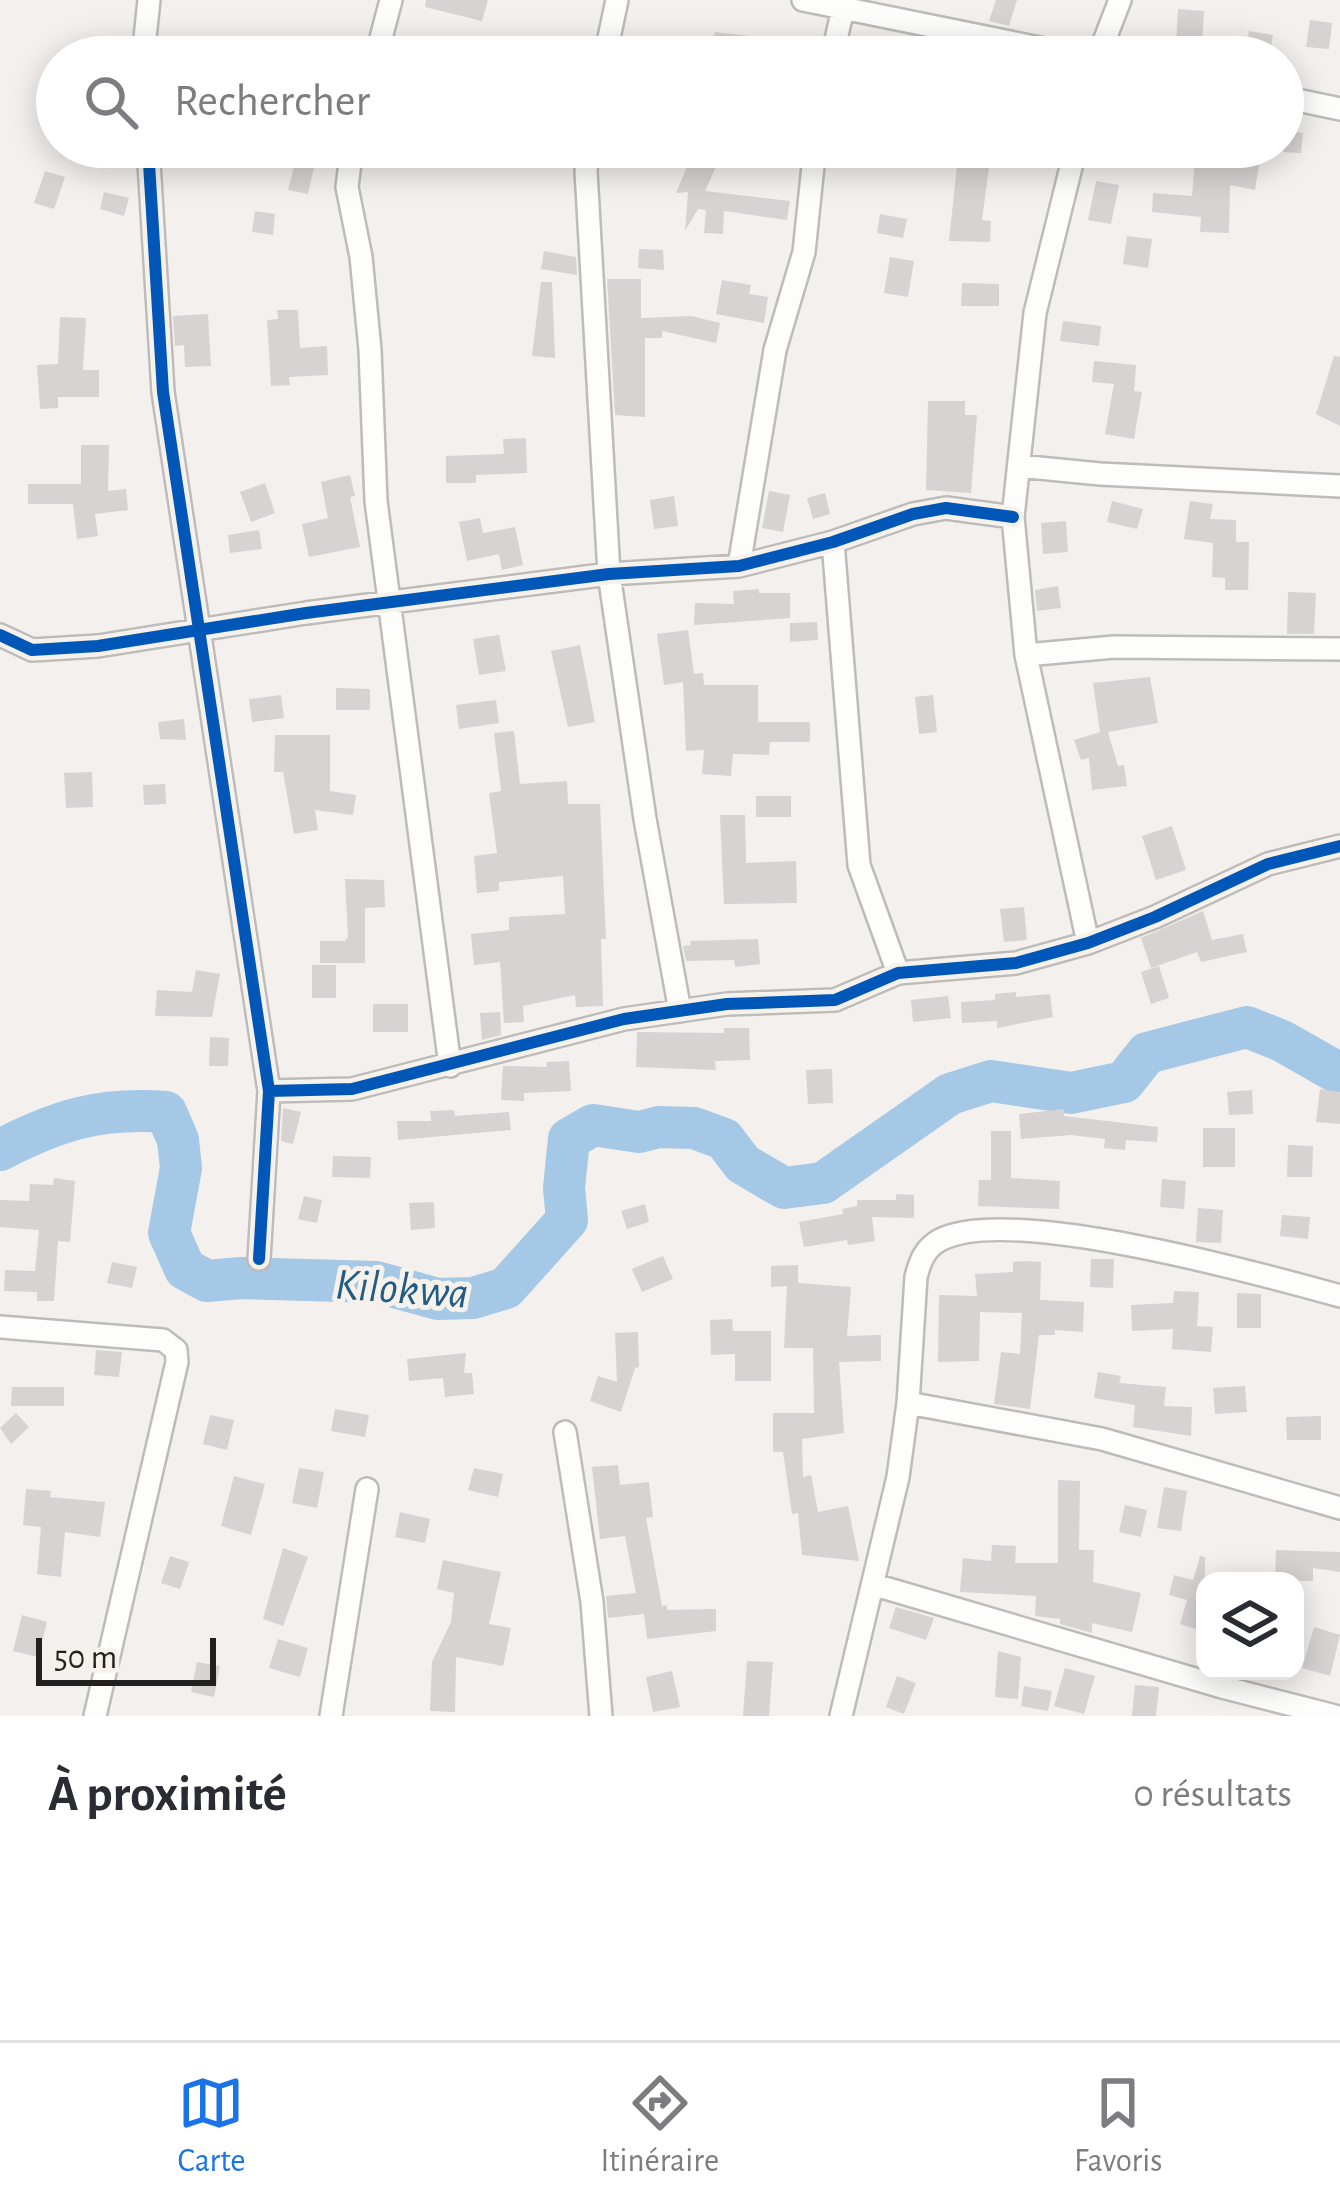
<!DOCTYPE html>
<html lang="fr">
<meta charset="utf-8">
<style>
:root{--surface:#fff;--page:#f2f2f3;--text:#2b2b33;--muted:#7c7c81;--line:#e1e1e2;--accent:#1a73e8}
body{margin:0;font-family:"Alegreya Sans",sans-serif;background:var(--page);color:var(--text)}
.controls{position:absolute;right:36px;bottom:36px;display:grid;overflow:hidden;border-radius:24px;box-shadow:0 6px 30px #0003}
.controls button{width:108px;height:108px;display:grid;place-items:center;padding:0;border:0;border-bottom:3px solid var(--line);background:var(--surface);color:var(--text);font:60px sans-serif}
.scale{position:absolute;left:36px;bottom:30px;width:180px;box-sizing:border-box;padding-left:12px;border:6px solid #23211f;border-top:0;font-size:33px;line-height:42px;white-space:nowrap;color:#23211f;-webkit-text-stroke:9px #f6f1ea;paint-order:stroke}
.list{margin:0;padding:0;list-style:none}
h2{display:flex;justify-content:space-between;align-items:center;height:156px;margin:0;padding:0 48px;font-size:51px}
h2 small{font-size:39px;font-weight:400;color:var(--muted)}
.icon{flex:none;width:66px;height:66px;fill:none;stroke:currentColor;stroke-width:2;stroke-linecap:round;stroke-linejoin:round}
.map{position:relative;flex:none;width:1340px;height:1716px;overflow:hidden}
.search{position:absolute;background:var(--surface);box-shadow:0 6px 30px #0003;left:36px;right:36px;top:36px;height:132px;display:flex;align-items:center;gap:30px;box-sizing:border-box;padding:0 42px;border-radius:66px;color:var(--muted);font-size:45px}
.sheet{height:324px;background:var(--surface)}
nav{display:flex;justify-content:space-around;align-items:center;box-sizing:border-box;height:168px;border-top:3px solid var(--line);background:var(--surface);font-size:33px;color:var(--muted)}
nav a{display:grid;justify-items:center;gap:6px}
nav .on{color:var(--accent)}
.map>svg:first-child{display:block}
</style>
<div class="map">
<svg width="1340" height="1716" viewBox="0 0 1340 1716">
<rect width="100%" height="100%" fill="#f3f0ed"/>
<g fill="none" stroke-linecap="round" stroke-linejoin="round">
<path stroke="#a4c8e5" stroke-width="42" d="M 0,1150 C 58,1120 100,1107 166,1112 L 178,1140 L 181,1168 L 169,1233 L 185,1269 L 207,1281 L 241,1278 L 376,1282 L 438,1299 L 473,1298 L 506,1288 L 567,1220 L 564,1188 L 569,1139 L 593,1125 L 639,1132 L 659,1127 L 694,1128 L 724,1139 L 743,1164 L 784,1188 L 823,1183 L 950,1094 L 991,1081 L 1071,1093 L 1124,1082 L 1147,1053 L 1247,1027 L 1282,1041 L 1340,1074"/>
</g>
<path fill="#d6d3d2" d="M 426,0 L 488,0 L 482,21 L 425,7 Z
M 996,0 L 1017,0 L 1009,26 L 989,21 Z
M 1178,9 L 1204,11 L 1202,47 L 1176,46 Z
M 1310,20 L 1332,23 L 1329,49 L 1306,47 Z
M 1249,31 L 1273,35 L 1269,57 L 1245,57 Z
M 715,32 L 782,40 L 779,57 L 711,57 Z
M 1283,131 L 1303,133 L 1301,153 L 1283,152 Z
M 1196,147 L 1262,147 L 1255,190 L 1230,185 L 1229,233 L 1200,232 L 1201,217 L 1152,212 L 1153,193 L 1192,196 Z
M 695,148 L 720,158 L 705,191 L 790,201 L 787,220 L 724,211 L 723,234 L 704,233 L 706,210 L 698,209 L 685,231 L 688,192 L 676,193 Z
M 958,156 L 990,160 L 982,220 L 991,221 L 990,242 L 949,241 Z
M 295,162 L 314,167 L 308,194 L 288,190 Z
M 45,171 L 65,177 L 54,209 L 34,203 Z
M 1096,181 L 1119,185 L 1111,224 L 1088,220 Z
M 104,192 L 129,198 L 124,216 L 100,209 Z
M 255,211 L 275,214 L 273,235 L 252,232 Z
M 880,214 L 907,219 L 903,238 L 877,233 Z
M 1127,236 L 1152,239 L 1148,268 L 1123,264 Z
M 639,249 L 663,250 L 664,270 L 638,268 Z
M 544,251 L 576,257 L 577,275 L 541,269 Z
M 890,257 L 914,261 L 908,297 L 884,293 Z
M 607,279 L 641,279 L 641,318 L 691,316 L 720,323 L 716,343 L 662,331 L 662,338 L 645,338 L 645,417 L 615,415 Z
M 722,280 L 751,285 L 749,294 L 768,297 L 764,323 L 716,314 Z
M 541,282 L 552,282 L 555,358 L 532,356 Z
M 962,283 L 999,284 L 999,306 L 961,306 Z
M 277,310 L 298,310 L 300,348 L 327,346 L 328,375 L 289,377 L 290,385 L 271,386 L 267,320 L 278,319 Z
M 208,314 L 211,366 L 185,367 L 184,345 L 175,346 L 173,316 Z
M 60,317 L 86,318 L 83,370 L 99,370 L 99,397 L 58,397 L 58,408 L 40,409 L 37,365 L 58,364 Z
M 1063,321 L 1101,326 L 1099,346 L 1060,341 Z
M 1334,356 L 1340,357 L 1340,426 L 1316,414 Z
M 1094,361 L 1136,365 L 1134,391 L 1142,392 L 1134,439 L 1105,434 L 1114,384 L 1092,382 Z
M 928,401 L 965,401 L 965,415 L 977,415 L 971,493 L 926,490 Z
M 526,438 L 527,473 L 476,475 L 476,483 L 446,483 L 446,456 L 504,454 L 503,439 Z
M 81,445 L 109,445 L 108,491 L 126,489 L 128,510 L 95,514 L 98,536 L 77,539 L 73,504 L 28,504 L 28,484 L 81,484 Z
M 350,475 L 355,496 L 350,497 L 360,547 L 309,557 L 302,524 L 328,518 L 321,482 Z
M 265,483 L 275,513 L 251,522 L 240,492 Z
M 769,491 L 790,495 L 783,532 L 762,528 Z
M 825,493 L 830,514 L 813,519 L 807,498 Z
M 674,496 L 678,526 L 654,529 L 650,500 Z
M 1112,501 L 1143,509 L 1137,529 L 1107,522 Z
M 1190,501 L 1213,504 L 1210,519 L 1236,520 L 1236,542 L 1249,542 L 1248,590 L 1225,590 L 1225,578 L 1212,577 L 1213,543 L 1184,539 Z
M 480,518 L 483,533 L 515,527 L 523,565 L 502,570 L 499,554 L 467,561 L 459,522 Z
M 1066,521 L 1068,552 L 1043,554 L 1041,523 Z
M 259,530 L 262,549 L 230,553 L 228,535 Z
M 1058,586 L 1061,608 L 1037,611 L 1035,590 Z
M 759,589 L 759,593 L 790,593 L 790,618 L 694,625 L 695,603 L 734,604 L 733,591 Z
M 1288,592 L 1316,593 L 1314,634 L 1287,634 Z
M 817,622 L 818,640 L 790,642 L 790,623 Z
M 688,630 L 694,674 L 703,673 L 704,685 L 758,685 L 758,722 L 810,722 L 810,742 L 770,742 L 769,755 L 733,754 L 731,776 L 702,774 L 704,750 L 686,751 L 683,682 L 664,685 L 657,634 Z
M 499,635 L 506,671 L 479,675 L 473,639 Z
M 580,645 L 595,722 L 568,727 L 551,651 Z
M 1150,677 L 1158,723 L 1108,732 L 1118,766 L 1124,765 L 1127,786 L 1092,790 L 1089,758 L 1081,760 L 1074,740 L 1100,732 L 1093,683 Z
M 336,688 L 370,689 L 370,710 L 336,710 Z
M 281,695 L 284,718 L 252,722 L 249,699 Z
M 933,695 L 937,732 L 919,734 L 915,697 Z
M 496,700 L 499,723 L 459,729 L 456,705 Z
M 184,719 L 186,740 L 160,739 L 158,722 Z
M 514,731 L 520,784 L 567,781 L 568,804 L 600,804 L 606,939 L 601,939 L 603,1006 L 576,1007 L 575,995 L 523,1006 L 524,1022 L 504,1023 L 500,962 L 474,965 L 471,934 L 509,930 L 509,917 L 565,914 L 563,876 L 499,882 L 499,891 L 477,893 L 474,856 L 497,853 L 489,793 L 501,791 L 494,733 Z
M 275,735 L 330,735 L 330,791 L 356,795 L 353,815 L 315,810 L 318,830 L 294,834 L 283,772 L 274,772 Z
M 92,772 L 93,807 L 66,808 L 64,773 Z
M 165,784 L 166,804 L 144,805 L 143,785 Z
M 756,796 L 791,796 L 791,817 L 756,817 Z
M 720,815 L 745,815 L 746,863 L 796,861 L 797,903 L 724,904 Z
M 1172,826 L 1186,870 L 1156,880 L 1142,836 Z
M 345,879 L 384,880 L 385,907 L 365,908 L 365,963 L 320,963 L 320,941 L 345,941 L 348,937 Z
M 1024,907 L 1027,940 L 1004,942 L 1000,909 Z
M 1203,911 L 1212,940 L 1243,934 L 1247,952 L 1201,962 L 1197,952 L 1151,968 L 1141,938 Z
M 758,939 L 760,964 L 735,967 L 734,960 L 686,961 L 683,946 L 691,945 L 690,941 Z
M 312,965 L 336,965 L 336,998 L 312,998 Z
M 1159,966 L 1169,998 L 1151,1004 L 1141,972 Z
M 196,970 L 220,974 L 212,1017 L 155,1016 L 157,990 L 192,992 Z
M 1016,992 L 1016,997 L 1050,994 L 1053,1017 L 997,1028 L 997,1021 L 962,1023 L 961,1002 L 995,1000 L 995,994 Z
M 948,996 L 951,1018 L 913,1022 L 911,1000 Z
M 373,1004 L 408,1004 L 408,1032 L 373,1032 Z
M 500,1012 L 501,1035 L 482,1040 L 480,1013 Z
M 724,1028 L 749,1028 L 750,1060 L 715,1061 L 716,1070 L 636,1067 L 637,1032 L 724,1033 Z
M 210,1037 L 229,1038 L 228,1066 L 209,1066 Z
M 569,1061 L 571,1091 L 524,1093 L 524,1101 L 501,1100 L 503,1066 L 547,1067 L 546,1062 Z
M 832,1069 L 833,1103 L 808,1104 L 806,1070 Z
M 1320,1089 L 1340,1092 L 1340,1124 L 1316,1122 Z
M 1252,1090 L 1253,1114 L 1229,1115 L 1227,1092 Z
M 283,1108 L 301,1112 L 293,1144 L 281,1141 Z
M 1064,1109 L 1064,1116 L 1158,1127 L 1157,1142 L 1126,1140 L 1125,1150 L 1104,1148 L 1105,1139 L 1071,1135 L 1021,1139 L 1019,1114 Z
M 454,1110 L 455,1116 L 509,1112 L 511,1130 L 398,1140 L 397,1121 L 431,1121 L 430,1111 Z
M 1203,1128 L 1235,1128 L 1235,1167 L 1203,1167 Z
M 991,1131 L 1011,1131 L 1011,1178 L 1060,1181 L 1059,1209 L 978,1206 L 979,1180 L 991,1180 Z
M 1288,1145 L 1313,1146 L 1312,1177 L 1287,1177 Z
M 333,1156 L 371,1157 L 370,1178 L 332,1177 Z
M 54,1178 L 75,1181 L 70,1242 L 58,1241 L 54,1301 L 37,1301 L 37,1292 L 4,1291 L 5,1270 L 35,1271 L 39,1230 L 0,1227 L 0,1200 L 29,1201 L 30,1184 L 53,1185 Z
M 1162,1179 L 1186,1181 L 1184,1209 L 1160,1207 Z
M 896,1194 L 914,1195 L 914,1218 L 872,1217 L 875,1241 L 848,1245 L 847,1240 L 804,1247 L 799,1222 L 843,1214 L 842,1209 L 857,1206 L 857,1200 L 896,1200 Z
M 304,1196 L 322,1200 L 317,1223 L 298,1219 Z
M 434,1202 L 435,1228 L 411,1230 L 409,1203 Z
M 645,1204 L 649,1222 L 627,1229 L 621,1211 Z
M 1198,1208 L 1223,1210 L 1221,1243 L 1196,1242 Z
M 1282,1215 L 1310,1217 L 1308,1239 L 1280,1236 Z
M 663,1256 L 673,1279 L 642,1292 L 632,1269 Z
M 1091,1259 L 1114,1259 L 1113,1288 L 1090,1287 Z
M 1025,1261 L 1041,1262 L 1040,1300 L 1084,1302 L 1083,1332 L 1055,1330 L 1055,1335 L 1039,1335 L 1030,1409 L 994,1404 L 1001,1352 L 1020,1354 L 1022,1313 L 980,1312 L 979,1361 L 938,1362 L 939,1295 L 977,1296 L 975,1274 L 1013,1272 L 1013,1262 Z
M 112,1262 L 137,1267 L 132,1288 L 107,1283 Z
M 798,1265 L 798,1283 L 851,1287 L 847,1336 L 881,1335 L 881,1361 L 839,1362 L 844,1433 L 802,1439 L 803,1477 L 811,1475 L 818,1512 L 848,1506 L 859,1561 L 802,1555 L 798,1513 L 792,1514 L 783,1452 L 773,1452 L 773,1413 L 814,1413 L 813,1348 L 784,1348 L 787,1286 L 771,1287 L 771,1266 Z
M 1174,1291 L 1199,1292 L 1197,1326 L 1213,1327 L 1211,1352 L 1172,1349 L 1173,1329 L 1132,1331 L 1131,1305 L 1173,1303 Z
M 1237,1293 L 1261,1294 L 1261,1328 L 1237,1328 Z
M 732,1319 L 733,1331 L 771,1331 L 771,1381 L 735,1381 L 735,1354 L 711,1355 L 710,1320 Z
M 638,1332 L 639,1367 L 635,1368 L 621,1412 L 590,1401 L 598,1376 L 617,1382 L 615,1333 Z
M 96,1350 L 122,1352 L 119,1377 L 94,1375 Z
M 466,1353 L 464,1373 L 472,1373 L 474,1394 L 445,1397 L 443,1378 L 409,1381 L 407,1359 Z
M 1098,1372 L 1121,1376 L 1119,1383 L 1166,1387 L 1164,1406 L 1192,1407 L 1191,1436 L 1133,1427 L 1135,1405 L 1094,1398 Z
M 1245,1386 L 1247,1412 L 1215,1414 L 1213,1388 Z
M 12,1387 L 64,1387 L 64,1406 L 11,1406 Z
M 335,1409 L 369,1415 L 365,1437 L 331,1431 Z
M 16,1413 L 29,1427 L 11,1444 L 0,1428 Z
M 210,1415 L 234,1420 L 227,1450 L 203,1444 Z
M 1321,1416 L 1321,1440 L 1287,1440 L 1286,1417 Z
M 618,1465 L 620,1485 L 649,1482 L 653,1517 L 646,1518 L 662,1606 L 667,1605 L 667,1610 L 716,1609 L 716,1631 L 647,1639 L 644,1614 L 608,1618 L 606,1596 L 636,1593 L 625,1536 L 600,1539 L 592,1467 Z
M 299,1468 L 324,1472 L 317,1508 L 292,1503 Z
M 474,1468 L 503,1474 L 498,1497 L 468,1490 Z
M 234,1476 L 265,1484 L 251,1535 L 221,1526 Z
M 1058,1480 L 1080,1481 L 1079,1550 L 1094,1550 L 1093,1582 L 1141,1593 L 1132,1632 L 1092,1623 L 1092,1633 L 1060,1624 L 1060,1619 L 1035,1616 L 1036,1596 L 960,1592 L 963,1558 L 991,1561 L 992,1545 L 1016,1546 L 1015,1563 L 1058,1563 Z
M 1164,1487 L 1187,1491 L 1181,1531 L 1157,1528 Z
M 26,1489 L 51,1491 L 50,1497 L 105,1502 L 100,1537 L 65,1532 L 61,1577 L 37,1574 L 41,1527 L 23,1525 Z
M 1125,1505 L 1147,1510 L 1141,1537 L 1119,1532 Z
M 400,1512 L 430,1519 L 425,1543 L 395,1537 Z
M 283,1548 L 308,1557 L 283,1626 L 263,1619 Z
M 1276,1550 L 1340,1552 L 1340,1572 L 1313,1568 L 1313,1581 L 1275,1581 Z
M 170,1556 L 189,1562 L 180,1589 L 161,1583 Z
M 1200,1556 L 1205,1557 L 1205,1632 L 1180,1624 L 1187,1600 L 1169,1595 L 1174,1575 L 1193,1580 Z
M 443,1560 L 501,1572 L 489,1624 L 511,1628 L 503,1666 L 456,1657 L 455,1712 L 430,1711 L 432,1662 L 451,1622 L 454,1593 L 437,1589 Z
M 896,1607 L 934,1618 L 926,1640 L 889,1628 Z
M 22,1615 L 47,1622 L 38,1657 L 13,1651 Z
M 1314,1627 L 1340,1635 L 1330,1676 L 1302,1668 Z
M 278,1639 L 308,1648 L 300,1677 L 269,1668 Z
M 998,1651 L 1021,1657 L 1018,1699 L 995,1697 Z
M 747,1661 L 773,1662 L 769,1716 L 743,1716 Z
M 197,1662 L 220,1666 L 214,1697 L 191,1692 Z
M 1065,1668 L 1095,1676 L 1084,1714 L 1054,1706 Z
M 672,1671 L 680,1707 L 653,1712 L 646,1677 Z
M 897,1676 L 916,1683 L 904,1714 L 886,1707 Z
M 1135,1685 L 1159,1687 L 1156,1716 L 1132,1716 Z
M 1024,1686 L 1052,1691 L 1048,1711 L 1021,1706 Z"/>
<g fill="none" stroke-linecap="round" stroke-linejoin="round">
<defs>
<path id="minor" d="M 803,0 L 1084,57
M 143,57 L 149,0
M 376,57 L 391,0
M 605,57 L 617,0
M 832,57 L 845,0
M 1098,57 L 1120,0
M 1283,97 L 1340,109
M 148,147 L 163,392 L 269,1091 L 259,1259
M 352,147 L 347,187 L 361,257 L 370,350 L 376,501 L 450,1066
M 588,147 L 586,171 L 609,574 L 645,819 L 680,1011
M 1076,147 L 1035,313 L 1013,517 L 1026,655 L 1088,943
M 1019,466 L 1100,474 L 1340,486
M 833,542 L 859,865 L 898,973
M 739,566 L 775,350 L 804,252 L 815,147
M 0,635 L 32,650 L 98,646 L 306,613 L 609,574 L 739,566 L 833,542 L 913,514 L 946,508 L 1013,517
M 1026,655 L 1114,647 L 1340,649
M 269,1091 L 352,1089 L 624,1019 L 727,1004 L 835,1000 L 898,973 L 1016,963 L 1088,943 L 1155,917 L 1268,864 L 1340,846
M 0,1327 L 163,1340 L 176,1350 L 177,1362 L 95,1716
M 908,1403 L 1102,1439 L 1340,1508
M 565,1432 L 592,1602 L 601,1716
M 875,1585 L 1222,1687 L 1335,1716
M 331,1716 L 367,1489
M 841,1716 L 898,1477 L 908,1403 L 916,1277 C 920,1261 925,1248 940,1240 C 1009,1204 1261,1274 1340,1296"/>
</defs>
<use href="#minor" stroke="#bebcb9" stroke-width="26"/>
<use href="#minor" stroke="#fdfdfc" stroke-width="21"/>
<defs>
<path id="cycleway" d="M 148,147 L 163,392 L 269,1091 L 259,1259
M 0,635 L 32,650 L 98,646 L 306,613 L 609,574 L 739,566 L 833,542 L 913,514 L 946,508 L 1013,517
M 269,1091 L 352,1089 L 624,1019 L 727,1004 L 835,1000 L 898,973 L 1016,963 L 1088,943 L 1155,917 L 1268,864 L 1340,846"/>
</defs>
<use href="#cycleway" stroke="#f6f1ea" stroke-width="20"/>
<use href="#cycleway" stroke="#0057b8" stroke-width="12"/>
</g>
<g text-anchor="middle" stroke-width="10" stroke-linejoin="round" paint-order="stroke">
<g font-size="45" font-style="italic" fill="#215c86" stroke="#f6f1ea">
<text transform="translate(402 1287) rotate(4)" y="16">Kilokwa</text>
</g>
</g>
</svg>
<div class="controls">
<button><svg class="icon" aria-label="layers" viewBox="0 0 24 24"><path d="M12 4l9 5-9 5-9-5zM3 14l9 5 9-5"/></svg></button>
</div>
<div class="scale">50 m</div>
<div class="search"><svg class="icon" aria-label="search" viewBox="0 0 24 24"><circle cx="10" cy="10" r="6"/><path d="M15 15l6 6"/></svg>Rechercher</div>
</div>
<section class="sheet">
<h2>À proximité<small>0 résultats</small></h2>
<ul class="list">
</ul>
</section>
<nav>
<a class="on"><svg class="icon" aria-label="map" viewBox="0 0 24 24"><path d="M3 6l6-2 6 2 6-2v14l-6 2-6-2-6 2zM9 4v14M15 6v14"/></svg>Carte</a>
<a><svg class="icon" aria-label="directions" viewBox="0 0 24 24"><path d="M12 3l9 9-9 9-9-9zM9 14v-3h6M13 9l2 2-2 2"/></svg>Itinéraire</a>
<a><svg class="icon" aria-label="saved" viewBox="0 0 24 24"><path d="M7 4h10v16l-5-4-5 4z"/></svg>Favoris</a>
</nav>
